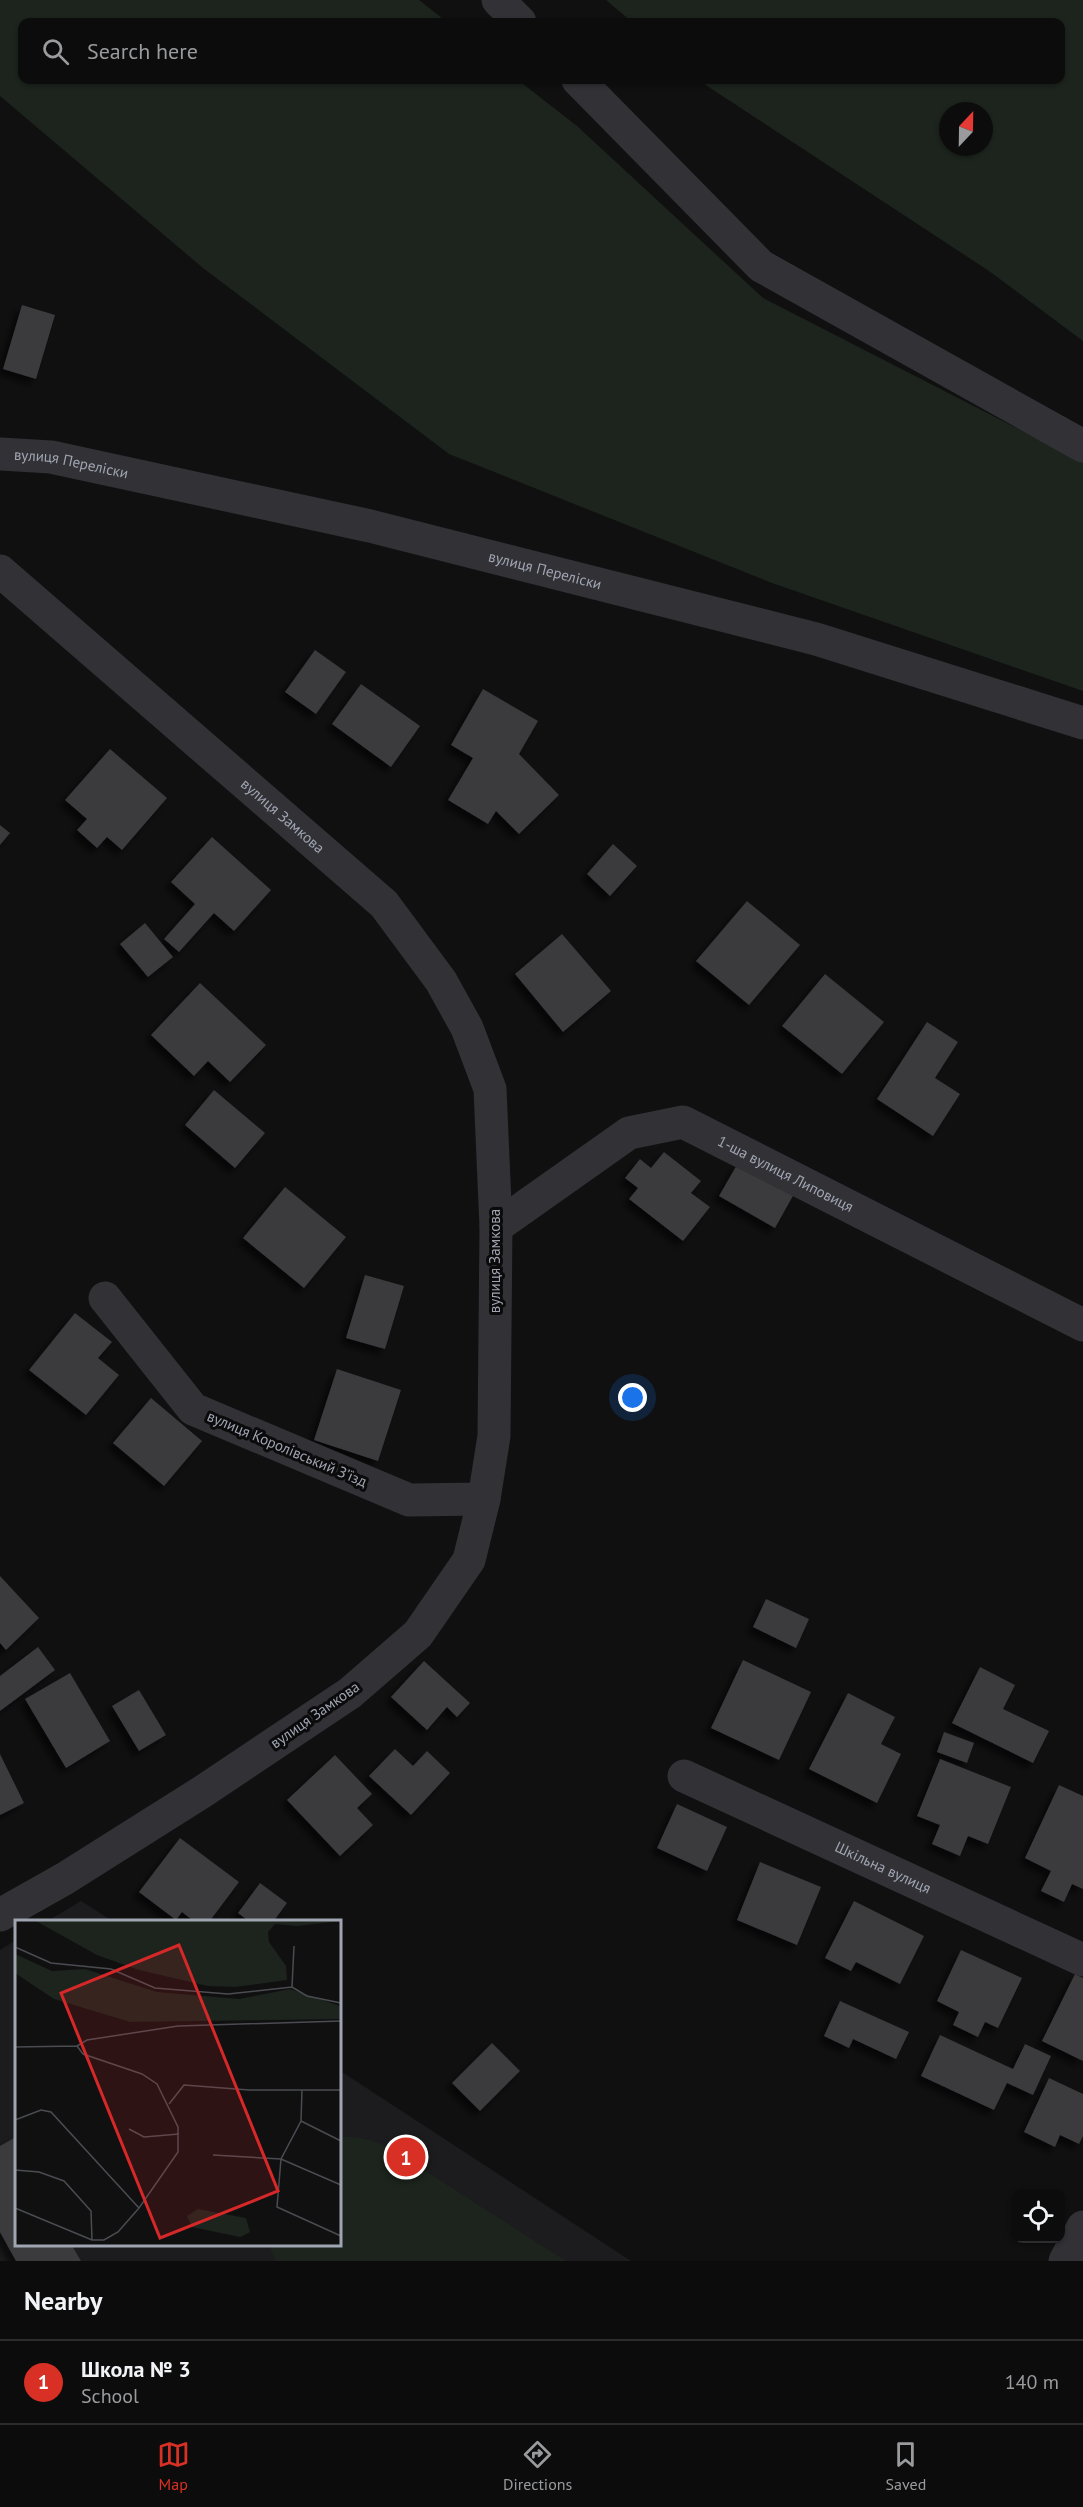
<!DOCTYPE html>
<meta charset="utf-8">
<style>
:root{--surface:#0c0c0d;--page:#1a1a1b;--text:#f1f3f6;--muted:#9a9b9d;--line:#2c2c2e;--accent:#d93025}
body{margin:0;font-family:"PT Sans",sans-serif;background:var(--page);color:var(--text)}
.controls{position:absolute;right:18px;bottom:18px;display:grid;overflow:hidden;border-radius:12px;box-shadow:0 2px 4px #0004}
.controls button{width:54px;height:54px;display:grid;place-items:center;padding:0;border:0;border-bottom:2px solid var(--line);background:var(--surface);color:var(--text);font:30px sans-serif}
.compass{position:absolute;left:939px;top:102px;width:54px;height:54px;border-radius:50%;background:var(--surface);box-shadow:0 2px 4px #0004;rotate:22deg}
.you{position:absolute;left:633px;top:1398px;width:21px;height:21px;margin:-15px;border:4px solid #fff;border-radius:50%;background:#1a73e8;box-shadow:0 0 0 9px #1a73e833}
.badge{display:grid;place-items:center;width:39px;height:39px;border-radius:50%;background:var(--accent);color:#fff;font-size:20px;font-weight:700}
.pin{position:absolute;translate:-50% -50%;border:3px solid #fff;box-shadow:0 2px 6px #0006}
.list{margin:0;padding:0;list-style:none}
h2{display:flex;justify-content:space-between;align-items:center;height:78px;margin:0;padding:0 24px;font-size:26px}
h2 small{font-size:20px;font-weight:400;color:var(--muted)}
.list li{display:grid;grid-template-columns:39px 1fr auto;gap:18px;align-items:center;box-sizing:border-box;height:84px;padding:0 24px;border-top:2px solid var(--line)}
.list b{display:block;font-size:22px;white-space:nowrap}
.list p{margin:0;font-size:20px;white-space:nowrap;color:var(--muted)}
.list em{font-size:20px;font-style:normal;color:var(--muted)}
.icon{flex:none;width:33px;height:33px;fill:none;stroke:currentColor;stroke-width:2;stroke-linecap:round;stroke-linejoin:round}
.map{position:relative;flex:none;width:1083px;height:2261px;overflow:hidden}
.search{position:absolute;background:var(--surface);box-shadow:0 2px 4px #0004;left:18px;right:18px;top:18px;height:66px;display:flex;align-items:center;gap:15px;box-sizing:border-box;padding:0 21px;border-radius:12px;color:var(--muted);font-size:22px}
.sheet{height:162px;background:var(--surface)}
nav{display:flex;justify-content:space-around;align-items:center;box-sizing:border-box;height:84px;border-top:2px solid var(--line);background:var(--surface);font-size:16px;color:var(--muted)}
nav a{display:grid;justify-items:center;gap:3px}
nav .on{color:var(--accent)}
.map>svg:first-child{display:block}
</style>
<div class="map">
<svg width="1083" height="2261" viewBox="0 0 1083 2261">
<defs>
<filter id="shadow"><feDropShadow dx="-5.5" dy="5.5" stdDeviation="3" flood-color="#0009"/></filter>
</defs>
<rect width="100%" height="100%" fill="#101011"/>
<path fill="#1c1c1e" d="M 81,1901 L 114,1922 L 46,1922 Z
M 16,1940 L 16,2244 L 339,2244 L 339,2070 L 631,2261 L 0,2261 L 0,1950 Z"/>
<path fill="#1c241d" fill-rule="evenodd" d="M 0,0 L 419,0 L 447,22 L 22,22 L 22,80 L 518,80 L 577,126 L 763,298 L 1083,462 L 1083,691 L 772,583 L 449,454 L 203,268 L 0,96 Z
M 606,0 L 1083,0 L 1083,341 L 989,271 L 698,80 L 1060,80 L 1060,22 L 632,22 ZM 948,111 L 984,111 L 984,147 L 948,147 Z
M 339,2137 C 359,2136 373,2140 391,2149 L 566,2261 L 276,2261 L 269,2245 L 339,2244 Z"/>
<path fill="#3a3a3e" filter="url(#shadow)" d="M 22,305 L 55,315 L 36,379 L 3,369 Z
M 315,650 L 346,672 L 316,714 L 285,692 Z
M 361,684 L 420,726 L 391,767 L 332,724 Z
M 483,689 L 538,721 L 519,754 L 559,795 L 519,834 L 496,811 L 488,824 L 448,800 L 473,758 L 451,745 Z
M 110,749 L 167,798 L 122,850 L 107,837 L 97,848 L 77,830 L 87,819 L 65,800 Z
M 0,825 L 10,833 L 0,845 Z
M 212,837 L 271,890 L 234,931 L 214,913 L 179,952 L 164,939 L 195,904 L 171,882 Z
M 613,844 L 637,866 L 610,896 L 587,874 Z
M 747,901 L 800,945 L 749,1005 L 696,961 Z
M 145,923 L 173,957 L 148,977 L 120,944 Z
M 562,934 L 611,991 L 563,1032 L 515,974 Z
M 825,974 L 884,1022 L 842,1074 L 782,1026 Z
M 200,983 L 266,1045 L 230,1082 L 208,1061 L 194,1076 L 151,1035 Z
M 927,1022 L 958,1042 L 935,1078 L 960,1094 L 933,1136 L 877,1099 Z
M 214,1090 L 265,1133 L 235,1168 L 185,1125 Z
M 664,1152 L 701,1181 L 691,1193 L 710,1207 L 683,1241 L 629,1199 L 638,1188 L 625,1178 L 640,1159 L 651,1168 Z
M 738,1163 L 794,1194 L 775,1228 L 719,1196 Z
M 285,1187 L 346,1237 L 304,1288 L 243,1238 Z
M 365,1275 L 404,1286 L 385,1349 L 346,1338 Z
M 75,1313 L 112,1342 L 98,1358 L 119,1375 L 86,1415 L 29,1370 Z
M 337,1369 L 401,1390 L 378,1461 L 314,1440 Z
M 151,1398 L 202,1441 L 164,1486 L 113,1443 Z
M 0,1576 L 39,1618 L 6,1650 L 0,1643 Z
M 766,1599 L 809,1619 L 796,1648 L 753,1627 Z
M 38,1647 L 55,1670 L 0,1711 L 0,1676 Z
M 743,1660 L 811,1692 L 779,1760 L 711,1728 Z
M 424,1661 L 470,1703 L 457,1717 L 447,1707 L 427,1730 L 391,1697 Z
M 980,1667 L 1015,1685 L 1003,1709 L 1049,1731 L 1033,1763 L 952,1723 Z
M 70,1673 L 110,1741 L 66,1768 L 25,1699 Z
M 139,1690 L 166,1735 L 139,1751 L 112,1706 Z
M 848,1693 L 895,1717 L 881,1744 L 901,1754 L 877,1803 L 809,1769 Z
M 944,1732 L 974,1743 L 967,1763 L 937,1752 Z
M 395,1749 L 413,1766 L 427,1751 L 450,1773 L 411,1815 L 369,1776 Z
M 0,1754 L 24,1803 L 0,1815 Z
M 335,1755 L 372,1794 L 357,1808 L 373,1825 L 340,1856 L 287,1800 Z
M 940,1759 L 1011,1787 L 988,1844 L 968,1836 L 960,1856 L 932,1844 L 940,1825 L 917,1816 Z
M 1059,1785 L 1083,1796 L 1083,1889 L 1072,1884 L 1064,1902 L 1041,1891 L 1051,1871 L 1025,1858 Z
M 677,1804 L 727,1827 L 707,1871 L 657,1848 Z
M 180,1838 L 239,1882 L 209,1922 L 195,1922 L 182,1912 L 176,1920 L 139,1892 Z
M 760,1862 L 821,1887 L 797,1945 L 737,1920 Z
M 260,1883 L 287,1903 L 273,1922 L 250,1922 L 238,1913 Z
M 854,1901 L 924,1936 L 900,1984 L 856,1962 L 851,1971 L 825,1958 Z
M 961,1950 L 1022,1978 L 998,2028 L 985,2022 L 978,2037 L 953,2025 L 959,2012 L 937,2001 Z
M 1075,1974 L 1083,1978 L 1083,2061 L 1042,2041 Z
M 840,2001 L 909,2032 L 896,2059 L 853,2039 L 849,2048 L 824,2036 Z
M 940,2035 L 1013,2069 L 1025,2044 L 1051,2056 L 1033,2095 L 1007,2083 L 994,2110 L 921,2076 Z
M 492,2043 L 520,2071 L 480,2111 L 452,2083 Z
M 1049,2078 L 1083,2094 L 1083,2136 L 1079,2144 L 1060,2135 L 1055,2147 L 1024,2132 Z
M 16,2137 L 16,2244 L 71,2244 L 81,2261 L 16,2261 L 0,2232 L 0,2146 Z"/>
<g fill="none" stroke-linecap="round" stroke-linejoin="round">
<g stroke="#313136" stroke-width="33">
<path d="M 498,0 L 520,22"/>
<path d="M 578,80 L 761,266 L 1083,446"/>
<path id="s1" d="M 0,454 L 51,457 L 370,526 L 816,639 L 1083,723"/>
<path id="s2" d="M 0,571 L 384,904 L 441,981 L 467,1028 L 490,1089 L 496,1227 L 494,1436 L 484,1499 L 469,1560 L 418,1634 L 350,1693 L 202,1792 L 64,1879 L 0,1915"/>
<path id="s3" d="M 496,1227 L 629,1133 L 683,1122 L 1083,1325"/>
<path d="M 105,1298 L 193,1409 L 409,1500 L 484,1499"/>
<path id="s4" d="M 684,1776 L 1083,1960"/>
<path d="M 1065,2261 L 1083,2227"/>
</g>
</g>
<g text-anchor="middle" stroke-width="6" stroke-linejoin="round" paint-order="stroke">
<g font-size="15" fill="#a0a5b2" stroke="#0b0b0c">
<text dy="5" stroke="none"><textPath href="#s1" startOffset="72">вулиця Переліски</textPath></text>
<text dy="5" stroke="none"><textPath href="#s1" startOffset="558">вулиця Переліски</textPath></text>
<text dy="5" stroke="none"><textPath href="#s2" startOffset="374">вулиця Замкова</textPath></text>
<text dy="5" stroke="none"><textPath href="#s3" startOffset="333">1-ша вулиця Липовиця</textPath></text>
<text transform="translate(495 1261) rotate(-90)" y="5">вулиця Замкова</text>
<text transform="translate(287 1449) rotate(23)" y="5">вулиця Королівський Зʼїзд</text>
<text transform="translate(315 1715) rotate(-35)" y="5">вулиця Замкова</text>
<text dy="5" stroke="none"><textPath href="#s4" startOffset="219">Шкільна вулиця</textPath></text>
</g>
</g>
<g transform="translate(15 1920)">
<rect width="326" height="326" fill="#101011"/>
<path d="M 19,0 L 325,0 L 326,1 L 282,6 L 260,4 L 253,12 L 254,22 L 271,46 L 272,60 L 220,67 L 193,66 L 124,50 L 82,35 ZM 0,34 L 37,51 L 70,49 L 142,72 L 224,79 L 275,69 L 325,86 L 325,99 L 115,102 L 39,79 L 0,53 ZM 183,289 L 231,298 L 235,312 L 225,317 L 177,307 L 172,296 Z" fill="#1c241d"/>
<path fill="none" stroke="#4a4c51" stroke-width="1.5" d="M 0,27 L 36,43 L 96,49 L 140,68 L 213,74 L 277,67 L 292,76 L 326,83M 277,67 L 279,26M 62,126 L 72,120 L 163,106 L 326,101M 0,127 L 62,126M 287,170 L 286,201 L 266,239 L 262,287 L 326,316M 154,184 L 169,165 L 234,170 L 326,170M 0,200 L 26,190 L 36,192 L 124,288M 286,201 L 326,221M 114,209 L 129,217 L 164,214M 198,235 L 266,239 L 326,265M 0,250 L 24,252 L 49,261 L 76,291 L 77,320M 0,288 L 77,320 L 89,320 L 103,312 L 124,288 L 163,232 L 163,207 L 142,164 L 127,154 L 68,134 L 62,126"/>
<path fill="#d62828" fill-opacity="0.15" stroke="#d62828" stroke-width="3" d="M 164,25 L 263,271 L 145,318 L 46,73 Z"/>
<rect width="326" height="326" fill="none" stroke="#a0a5b2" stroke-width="3"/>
</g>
</svg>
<div class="controls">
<button><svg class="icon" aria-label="locate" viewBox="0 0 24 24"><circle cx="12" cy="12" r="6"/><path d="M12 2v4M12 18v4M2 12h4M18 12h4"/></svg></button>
</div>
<svg class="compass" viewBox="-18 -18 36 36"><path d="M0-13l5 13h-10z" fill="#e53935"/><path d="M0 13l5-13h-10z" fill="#9a9b9d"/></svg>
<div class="you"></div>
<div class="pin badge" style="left:406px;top:2157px">1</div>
<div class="search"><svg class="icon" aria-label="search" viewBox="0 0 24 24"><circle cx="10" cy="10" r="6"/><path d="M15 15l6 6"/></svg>Search here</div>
</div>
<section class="sheet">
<h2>Nearby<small></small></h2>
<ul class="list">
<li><span class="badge">1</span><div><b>Школа № 3</b><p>School</p></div><em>140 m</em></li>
</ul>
</section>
<nav>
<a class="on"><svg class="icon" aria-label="map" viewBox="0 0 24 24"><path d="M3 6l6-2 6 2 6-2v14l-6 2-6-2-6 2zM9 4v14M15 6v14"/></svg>Map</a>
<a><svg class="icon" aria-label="directions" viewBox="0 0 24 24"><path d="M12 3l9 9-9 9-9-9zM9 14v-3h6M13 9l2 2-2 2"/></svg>Directions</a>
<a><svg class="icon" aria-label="saved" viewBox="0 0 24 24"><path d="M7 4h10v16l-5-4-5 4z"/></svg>Saved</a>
</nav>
